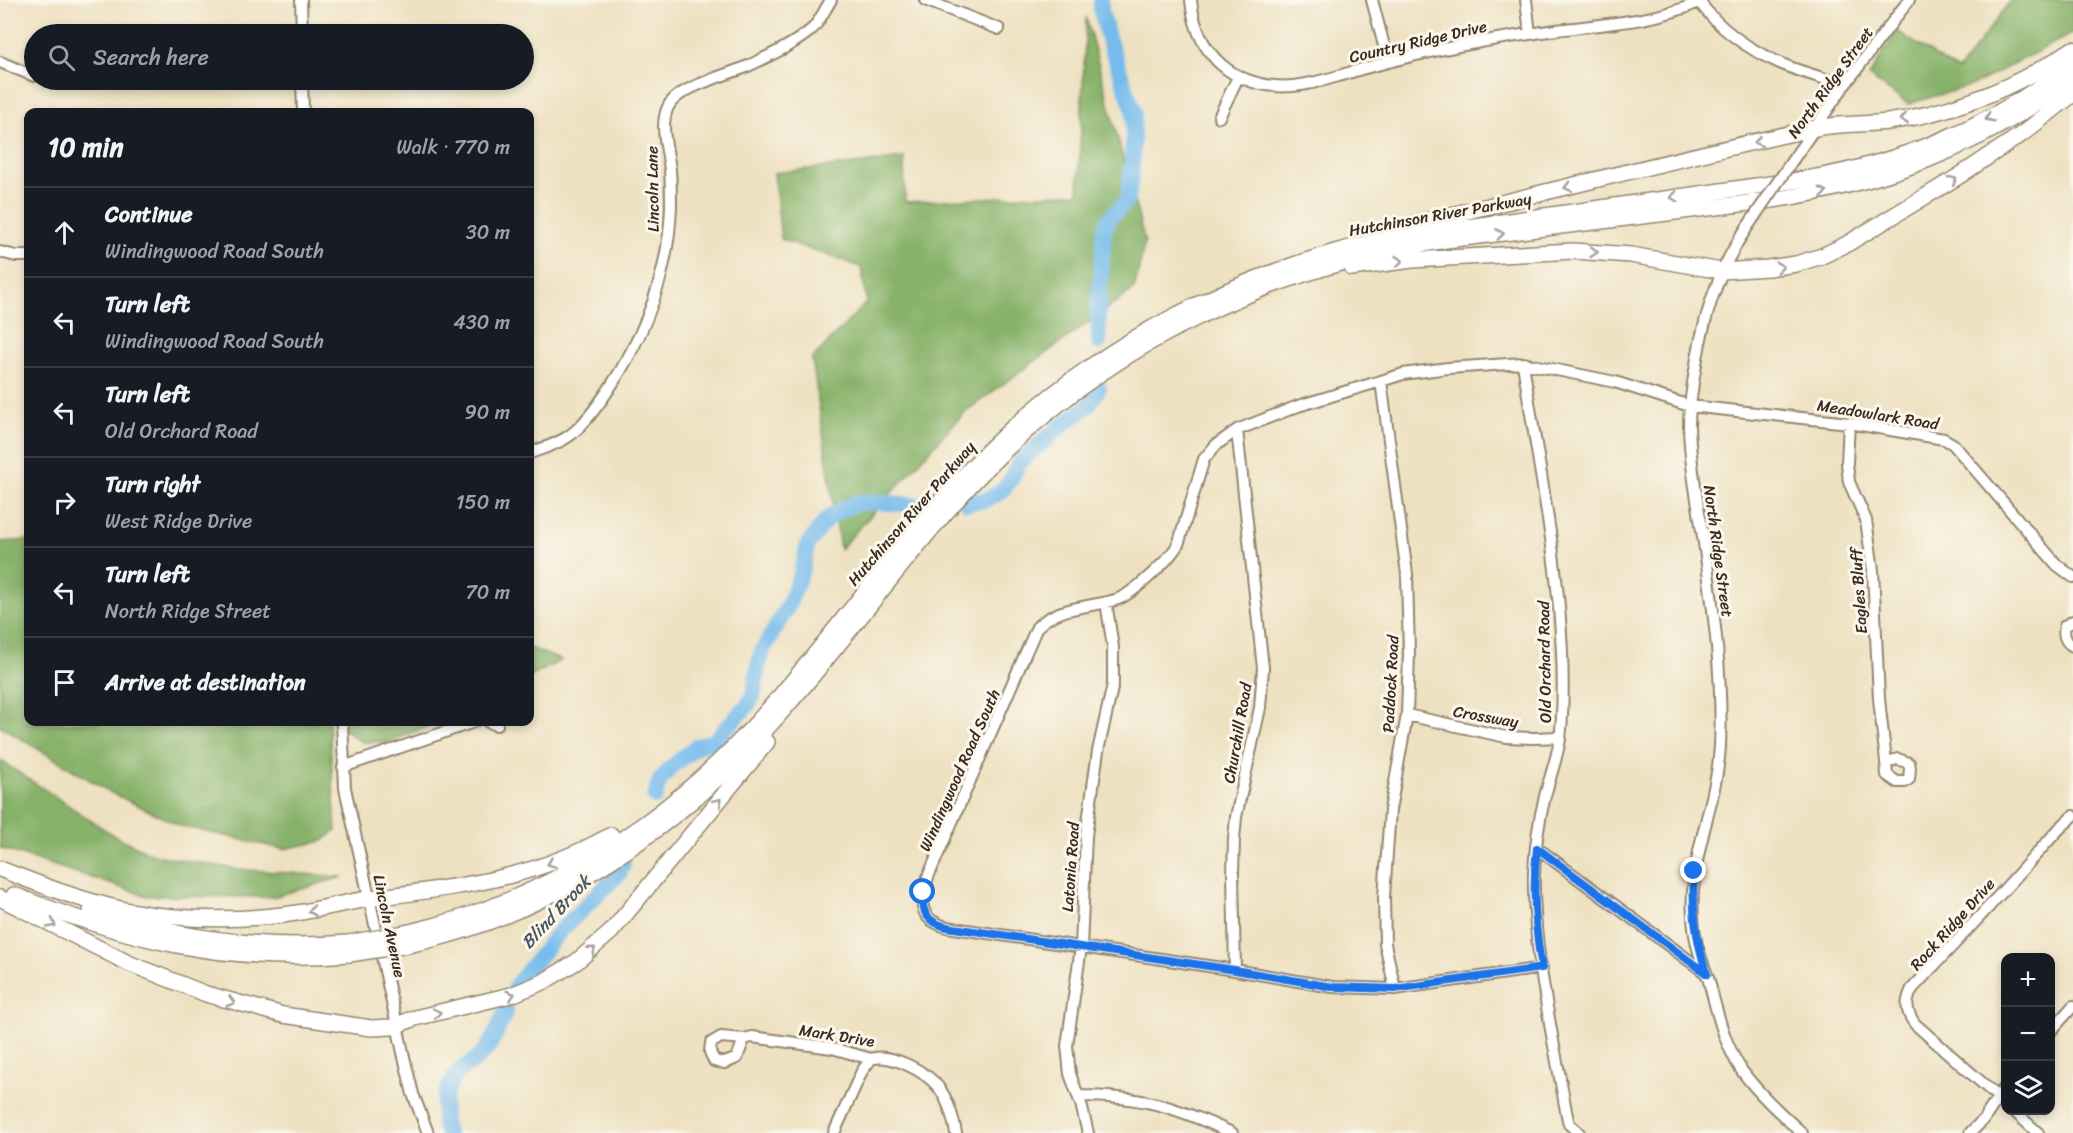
<!DOCTYPE html>
<meta charset="utf-8">
<style>
:root{--surface:#171b24;--page:#242831;--text:#f1f3f6;--muted:#9ea1a6;--line:#363941}
body{margin:0;font-family:Sriracha,sans-serif;background:var(--page);color:var(--text)}
.controls{position:absolute;right:18px;bottom:18px;display:grid;overflow:hidden;border-radius:12px;box-shadow:0 3px 9px #0003}
.controls button{width:54px;height:54px;display:grid;place-items:center;padding:0;border:0;border-bottom:2px solid var(--line);background:var(--surface);color:var(--text);font:30px sans-serif}
.stop{position:absolute;width:18px;height:18px;margin:-14px;border:4px solid #1a73e8;border-radius:50%;background:#fff}
.stop.end{background:#1a73e8;border-color:#fff;box-shadow:0 2px 6px #0008}
.list{margin:0;padding:0;list-style:none}
h2{display:flex;justify-content:space-between;align-items:center;height:78px;margin:0;padding:0 24px;font-size:26px}
h2 small{font-size:20px;font-weight:400;color:var(--muted)}
.list li{display:grid;grid-template-columns:39px 1fr auto;gap:18px;align-items:center;box-sizing:border-box;height:90px;padding:0 24px;border-top:2px solid var(--line)}
.list b{display:block;font-size:22px;white-space:nowrap}
.list p{margin:0;font-size:20px;white-space:nowrap;color:var(--muted)}
.list em{font-size:20px;font-style:normal;color:var(--muted)}
.icon{flex:none;width:33px;height:33px;fill:none;stroke:currentColor;stroke-width:2;stroke-linecap:round;stroke-linejoin:round}
.map{position:relative;flex:none;width:2073px;height:1133px;overflow:hidden}
.search{position:absolute;background:var(--surface);box-shadow:0 3px 9px #0003;left:24px;top:24px;width:510px;height:66px;display:flex;align-items:center;gap:15px;box-sizing:border-box;padding:0 21px;border-radius:33px;color:var(--muted);font-size:22px}
.panel{position:absolute;background:var(--surface);box-shadow:0 3px 9px #0003;left:24px;top:108px;width:510px;height:618px;border-radius:12px}
.map>svg:first-child{display:block}
</style>
<div class="map">
<svg width="2073" height="1133" viewBox="0 0 2073 1133">
<rect width="100%" height="100%" fill="#fbf7ec"/>
<filter id="ink" filterUnits="userSpaceOnUse"><feTurbulence type="fractalNoise" baseFrequency=".0167" numOctaves="2"/><feDisplacementMap in="SourceGraphic" scale="12" xChannelSelector="R" yChannelSelector="G"/><feConvolveMatrix kernelMatrix="1 2 1 2 8 2 1 2 1" color-interpolation-filters="sRGB"/></filter>
<filter id="wash" filterUnits="userSpaceOnUse"><feTurbulence type="fractalNoise" baseFrequency=".008" numOctaves="4" result="noise"/><feDisplacementMap in="SourceGraphic" scale="24" xChannelSelector="R" yChannelSelector="G"/><feGaussianBlur stdDeviation="1.35" result="paint"/><feColorMatrix in="noise" values="0 0 0 0 0 0 0 0 0 0 0 0 0 0 0 0 0 1.4 0 .05"/><feComposite in="paint" operator="in"/></filter>
<g filter="url(#wash)">
<rect width="100%" height="100%" fill="#eee1c1"/>
<path fill="#87b269" stroke="#616e44" stroke-width="1.5" d="M 2011,0 L 2073,0 L 2073,33 L 1973,85 L 1908,104 L 1869,76 L 1897,31 L 1958,71 Z
M 1086,17 L 1145,242 L 1134,289 L 965,412 L 840,549 L 812,359 L 867,302 L 861,267 L 781,239 L 774,173 L 904,158 L 905,202 L 1078,193 Z
M 28,540 L 28,722 L 329,722 L 336,831 L 323,841 L 283,849 L 181,826 L 110,792 L 0,726 L 0,542 Z
M 530,648 L 561,660 L 562,660 L 530,677 Z
M 333,722 L 440,722 L 389,742 L 362,742 Z
M 0,760 L 113,835 L 154,855 L 237,869 L 343,877 L 273,897 L 147,896 L 0,848 Z"/>
<g fill="none" stroke-linecap="round" stroke-linejoin="round">
<path stroke="#75bbec" stroke-width="16" d="M 1099,342 L 1098,313 L 1104,232 C 1107,216 1118,211 1128,199 L 1132,164 L 1134,111 L 1108,38 L 1101,10 L 1101,0
M 967,503 L 986,500 L 1001,492 L 1011,480 L 1019,463 L 1061,426 L 1089,405 L 1099,388
M 655,797 L 659,782 L 670,768 L 697,746 L 714,741 L 748,705 L 753,696 L 761,653 L 788,606 L 801,573 L 808,544 L 827,519 L 840,510 L 857,503 L 875,502 L 917,505
M 515,987 L 559,932 L 619,874 L 623,864
M 447,1133 C 439,1113 444,1087 459,1072 C 465,1066 474,1062 481,1055 C 493,1044 499,1025 506,1011"/>
</g>
</g>
<g filter="url(#ink)">
<g fill="none" stroke-linecap="round" stroke-linejoin="round">
<defs>
<path id="minor" d="M 301,0 L 302,34
M 925,0 L 999,29
M 1191,0 C 1195,43 1219,75 1261,84 C 1298,93 1337,75 1373,66 C 1433,49 1494,39 1556,30 C 1604,24 1655,22 1699,2
M 1372,0 L 1388,61
M 1526,0 L 1530,34
M 1698,0 C 1719,29 1749,50 1782,64 C 1802,73 1824,77 1844,86
M 0,62 L 34,76
M 302,80 L 303,112
M 1219,117 L 1238,77
M 1794,158 L 1844,86 L 1909,0
M 1748,226 C 1715,273 1701,327 1693,383 C 1691,397 1689,412 1689,426 C 1690,467 1699,509 1705,550 C 1714,614 1723,680 1720,746 C 1716,816 1680,870 1697,945 C 1700,957 1705,969 1709,981 C 1717,1012 1724,1044 1742,1071 C 1759,1094 1781,1114 1802,1133
M 0,252 L 16,256 L 28,256
M 1523,363 C 1537,459 1558,555 1562,652 C 1563,676 1563,715 1560,739 C 1557,758 1550,777 1545,796 C 1539,820 1535,848 1534,872 C 1532,948 1553,1036 1566,1111 L 1569,1124 L 1579,1133
M 1381,381 L 1407,574 L 1409,654 L 1407,715 L 1390,810 L 1384,897 L 1385,944 L 1395,989
M 1849,423 L 1847,463 L 1849,482 L 1866,520 L 1873,570 L 1879,699 L 1886,762
M 530,453 C 544,448 563,442 574,432 C 588,420 599,404 609,389 C 645,335 669,272 671,206 C 671,194 671,182 670,170 C 668,150 659,126 668,107 C 677,87 728,75 748,66 C 769,56 793,45 811,30 C 819,23 825,9 831,0
M 2073,621 L 2065,626 C 2063,634 2065,642 2073,646
M 1407,715 L 1506,737 L 1534,738 L 1560,737
M 342,722 L 345,788 L 404,1057 L 413,1094 L 428,1133
M 488,722 L 497,725
M 1898,759 L 1909,763 L 1910,768 L 1909,779 L 1905,782 L 1897,782 L 1887,775 L 1886,762 Z
M 343,767 L 474,722
M 1537,848 L 1706,973
M 1542,968 L 1395,989 L 1332,987 L 1235,970 L 947,927 C 917,919 920,902 928,877 L 1037,627 C 1058,606 1088,608 1115,600 C 1131,596 1172,558 1179,542 L 1204,459 L 1216,445 L 1237,430 L 1298,406 L 1381,381 L 1403,374 L 1448,368 L 1523,363 L 1615,382 L 1690,406 L 1849,423 L 1944,439 L 1953,444 L 2057,565 L 2073,577
M 1235,970 L 1233,874 L 1234,839 L 1236,817 L 1260,708 L 1263,668 L 1237,430
M 2050,1032 L 2073,1006
M 744,1039 L 737,1058 L 725,1063 L 714,1061 L 710,1052 L 711,1043 L 721,1037 L 744,1039 L 752,1037 L 832,1048 L 871,1059 C 890,1052 927,1072 939,1088 C 949,1101 953,1117 956,1133
M 1078,1096 C 1142,1096 1174,1106 1232,1133
M 2006,1104 L 1915,1024 C 1906,1012 1905,1003 1912,989 L 1984,912 L 2059,829 L 2073,816
M 2013,1110 L 2038,1133
M 834,1133 L 862,1071 L 871,1059
M 1088,1133 L 1081,1104 L 1070,1074 L 1067,1046 L 1081,947 L 1086,836 L 1098,751 L 1113,684 L 1113,647 L 1106,602
M 1970,1133 L 1984,1119 L 2006,1086"/>
<path id="highway" d="M 1413,224 C 1546,193 1678,158 1811,129 C 1836,123 1863,125 1888,122 C 1955,112 2017,87 2073,49
M 1352,268 L 1412,260 L 1573,251 L 1631,255 L 1721,271 L 1768,268 L 1796,264 L 1822,256 L 1847,244 L 1959,176 L 2022,134 L 2073,94
M 0,869 C 41,885 82,901 125,910 C 176,920 231,921 283,915 C 316,911 348,901 381,897 C 465,886 536,878 611,835
M 14,895 C 128,940 225,964 349,954
M 0,898 L 128,963 L 206,994 L 283,1015 L 371,1028 L 392,1027 L 415,1018 L 511,995 L 543,982 L 576,962 L 611,932 L 767,742
M 91,911 C 175,938 260,950 348,943
M 405,933 C 543,903 667,823 760,719 C 839,631 905,532 989,450 C 1100,342 1239,272 1389,238 L 1806,179 C 1903,163 1995,124 2073,63
M 408,945 C 548,916 673,832 768,727 C 848,640 914,539 999,456 C 1123,336 1277,267 1446,240 L 1765,201 C 1880,185 1980,148 2073,78"/>
</defs>
<use href="#minor" stroke="#948670" stroke-width="14"/>
<use href="#highway" stroke="#948670" stroke-width="18"/>
<use href="#minor" stroke="#fff" stroke-width="10"/>
<use href="#highway" stroke="#fff" stroke-width="15"/>
<defs>
<path id="minor-bridge" d="M 1748,226 L 1794,158"/>
<path id="highway-bridge" d="M 348,943 L 405,933
M 349,954 L 408,945"/>
</defs>
<use href="#minor-bridge" stroke="#948670" stroke-width="14" stroke-linecap="butt"/>
<use href="#highway-bridge" stroke="#948670" stroke-width="18" stroke-linecap="butt"/>
<use href="#minor-bridge" stroke="#fff" stroke-width="10"/>
<use href="#highway-bridge" stroke="#fff" stroke-width="15"/>
</g>
<defs><path id="oneway-chevron" d="M-2-3.5L2.5 0L-2 3.5" fill="none" stroke-width="1.6" stroke-linecap="round" stroke-linejoin="round" transform="scale(1.5)"/></defs>
<g stroke="#a79f9a">
<use href="#oneway-chevron" transform="translate(1989 118) rotate(152)"/>
<use href="#oneway-chevron" transform="translate(1904 119) rotate(170)"/>
<use href="#oneway-chevron" transform="translate(1758 142) rotate(166)"/>
<use href="#oneway-chevron" transform="translate(1953 180) rotate(-31)"/>
<use href="#oneway-chevron" transform="translate(1568 187) rotate(166)"/>
<use href="#oneway-chevron" transform="translate(1823 192) rotate(-12)"/>
<use href="#oneway-chevron" transform="translate(1674 197) rotate(172)"/>
<use href="#oneway-chevron" transform="translate(1500 234) rotate(-7)"/>
<use href="#oneway-chevron" transform="translate(1594 252) rotate(3)"/>
<use href="#oneway-chevron" transform="translate(1399 261) rotate(-6)"/>
<use href="#oneway-chevron" transform="translate(1780 267) rotate(-8)"/>
<use href="#oneway-chevron" transform="translate(718 802) rotate(-51)"/>
<use href="#oneway-chevron" transform="translate(551 863) rotate(160)"/>
<use href="#oneway-chevron" transform="translate(312 911) rotate(170)"/>
<use href="#oneway-chevron" transform="translate(52 924) rotate(27)"/>
<use href="#oneway-chevron" transform="translate(592 950) rotate(-40)"/>
<use href="#oneway-chevron" transform="translate(511 995) rotate(-18)"/>
<use href="#oneway-chevron" transform="translate(231 1002) rotate(16)"/>
<use href="#oneway-chevron" transform="translate(437 1013) rotate(-12)"/>
</g>
</g>
<g fill="none" stroke-linecap="round" stroke-linejoin="round" filter="url(#ink)">
<path stroke="#1a73e8" stroke-width="8" d="M 923,892 C 921,913 927,922 947,927 L 1235,970 L 1332,987 L 1395,989 L 1542,968 C 1535,929 1532,888 1537,848 L 1707,974 C 1695,937 1692,909 1694,871"/>
</g>
<g text-anchor="middle" stroke-width="6" stroke-linejoin="round" paint-order="stroke">
<g font-size="16" fill="#3b2a1e" stroke="#fbf7ec">
<text transform="translate(1418 41) rotate(-13)" y="6">Country Ridge Drive</text>
<text transform="translate(1830 82) rotate(-54)" y="6">North Ridge Street</text>
<text transform="translate(652 189) rotate(-91)" y="6">Lincoln Lane</text>
<text transform="translate(1440 214) rotate(-10)" y="6">Hutchinson River Parkway</text>
<text transform="translate(1878 414) rotate(9)" y="6">Meadowlark Road</text>
<text transform="translate(911 513) rotate(-49)" y="6">Hutchinson River Parkway</text>
<text transform="translate(1719 551) rotate(82)" y="6">North Ridge Street</text>
<text transform="translate(1858 591) rotate(-94)" y="6">Eagles Bluff</text>
<text transform="translate(1544 662) rotate(-91)" y="6">Old Orchard Road</text>
<text transform="translate(1390 684) rotate(-87)" y="6">Paddock Road</text>
<text transform="translate(1486 716) rotate(10)" y="6">Crossway</text>
<text transform="translate(1237 733) rotate(-80)" y="6">Churchill Road</text>
<text transform="translate(959 770) rotate(-66)" y="6">Windingwood Road South</text>
<text transform="translate(1070 867) rotate(-86)" y="6">Latonia Road</text>
<text transform="translate(1952 924) rotate(-48)" y="6">Rock Ridge Drive</text>
<text transform="translate(390 926) rotate(78)" y="6">Lincoln Avenue</text>
<text transform="translate(837 1035) rotate(9)" y="6">Mark Drive</text>
</g>
<g font-size="18" font-style="italic" fill="#4c565c" stroke="#fbf7ec">
<text transform="translate(556 912) rotate(-47)" y="6">Blind Brook</text>
</g>
</g>
</svg>
<div class="controls">
<button>+</button>
<button>−</button>
<button><svg class="icon" aria-label="layers" viewBox="0 0 24 24"><path d="M12 4l9 5-9 5-9-5zM3 14l9 5 9-5"/></svg></button>
</div>
<div class="stop" style="left:923px;top:892px"></div>
<div class="stop end" style="left:1694px;top:871px"></div>
<div class="search"><svg class="icon" aria-label="search" viewBox="0 0 24 24"><circle cx="10" cy="10" r="6"/><path d="M15 15l6 6"/></svg>Search here</div>
<section class="panel">
<h2>10 min<small>Walk · 770 m</small></h2>
<ul class="list">
<li><svg class="icon" aria-label="ahead" viewBox="0 0 24 24"><path d="M12 20V5M6 11l6-6 6 6"/></svg><div><b>Continue</b><p>Windingwood Road South</p></div><em>30 m</em></li>
<li><svg class="icon" aria-label="left" viewBox="0 0 24 24"><path d="M17 20v-9H6M10 6l-5 5 5 5"/></svg><div><b>Turn left</b><p>Windingwood Road South</p></div><em>430 m</em></li>
<li><svg class="icon" aria-label="left" viewBox="0 0 24 24"><path d="M17 20v-9H6M10 6l-5 5 5 5"/></svg><div><b>Turn left</b><p>Old Orchard Road</p></div><em>90 m</em></li>
<li><svg class="icon" aria-label="right" viewBox="0 0 24 24"><path d="M7 20v-9h11M14 6l5 5-5 5"/></svg><div><b>Turn right</b><p>West Ridge Drive</p></div><em>150 m</em></li>
<li><svg class="icon" aria-label="left" viewBox="0 0 24 24"><path d="M17 20v-9H6M10 6l-5 5 5 5"/></svg><div><b>Turn left</b><p>North Ridge Street</p></div><em>70 m</em></li>
<li><svg class="icon" aria-label="arrive" viewBox="0 0 24 24"><path d="M6 21V4h12l-3 4 3 4H6"/></svg><div><b>Arrive at destination</b></div></li>
</ul>
</section>
</div>
